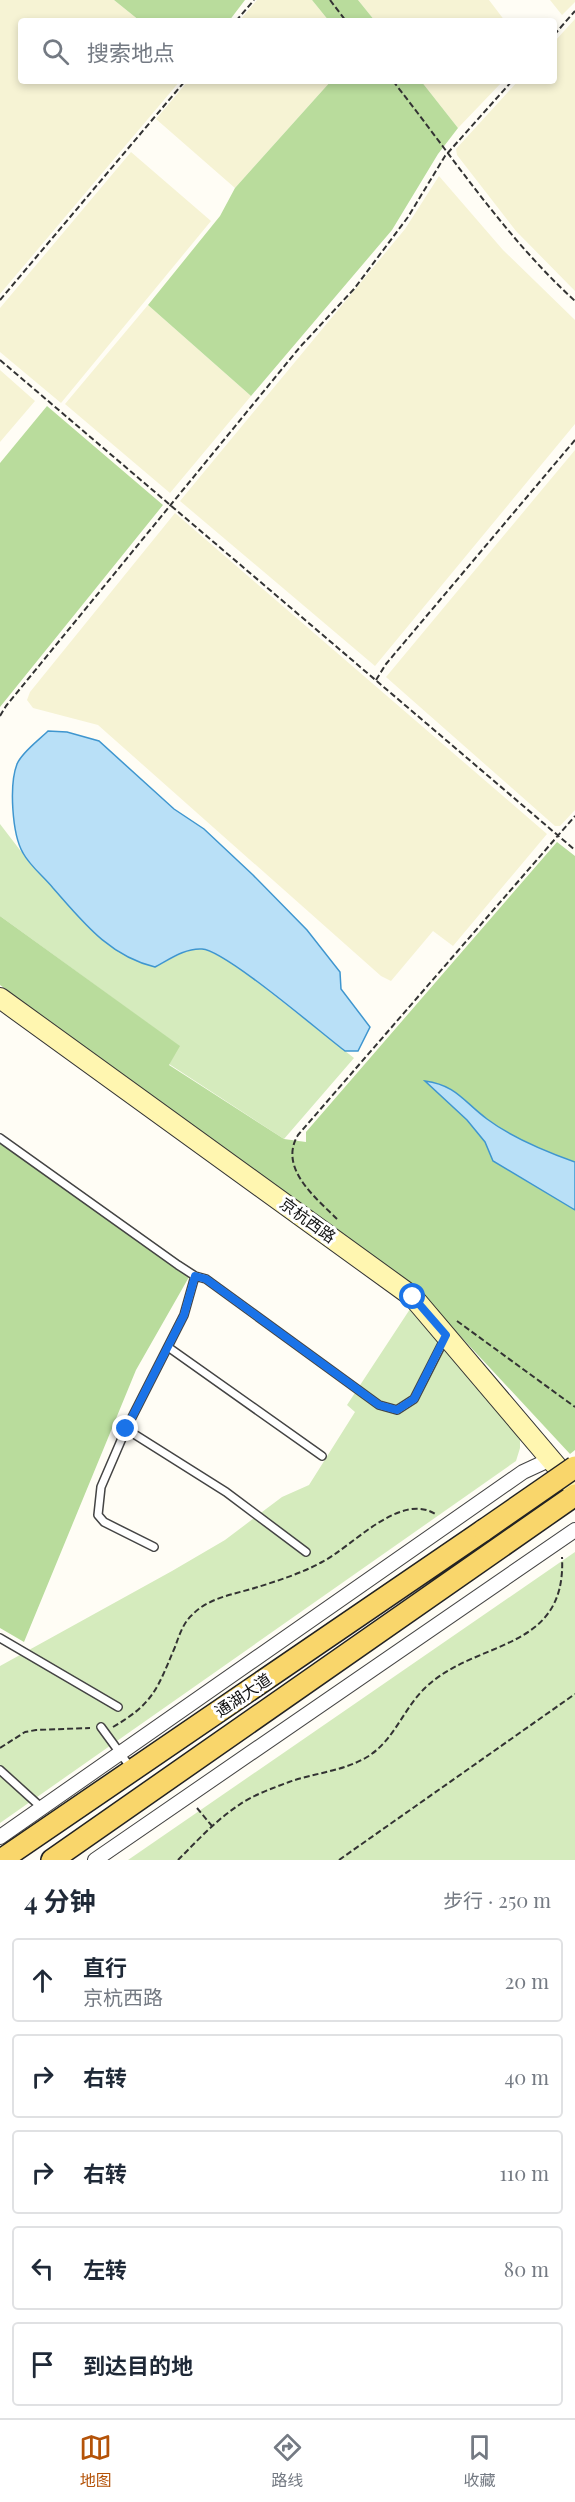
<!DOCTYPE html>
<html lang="zh">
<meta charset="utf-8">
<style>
:root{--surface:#fff;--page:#f2f2f3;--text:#1f2937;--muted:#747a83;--line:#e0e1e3;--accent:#b45309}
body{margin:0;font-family:"Playfair Display","Noto Sans SC",serif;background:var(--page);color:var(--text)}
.stop{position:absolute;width:18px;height:18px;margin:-14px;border:4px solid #1a73e8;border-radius:50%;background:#fff}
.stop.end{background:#1a73e8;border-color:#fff;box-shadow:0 2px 6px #0008}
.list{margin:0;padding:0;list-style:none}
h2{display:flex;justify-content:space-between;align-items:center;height:78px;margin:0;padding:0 24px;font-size:26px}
h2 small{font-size:20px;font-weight:400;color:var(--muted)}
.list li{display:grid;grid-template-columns:39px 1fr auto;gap:18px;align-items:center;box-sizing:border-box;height:84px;margin:0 12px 12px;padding:0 12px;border:2px solid var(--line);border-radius:6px}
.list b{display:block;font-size:22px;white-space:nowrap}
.list p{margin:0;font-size:20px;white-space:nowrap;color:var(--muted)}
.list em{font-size:20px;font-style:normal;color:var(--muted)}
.icon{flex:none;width:33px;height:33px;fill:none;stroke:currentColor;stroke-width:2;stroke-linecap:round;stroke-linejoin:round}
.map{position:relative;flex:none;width:575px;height:1860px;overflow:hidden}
.search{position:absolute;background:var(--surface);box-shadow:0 3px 9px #0003;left:18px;right:18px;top:18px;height:66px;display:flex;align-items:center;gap:15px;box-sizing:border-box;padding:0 21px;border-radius:6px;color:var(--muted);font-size:22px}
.sheet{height:558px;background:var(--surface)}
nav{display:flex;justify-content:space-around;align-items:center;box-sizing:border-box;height:84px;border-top:2px solid var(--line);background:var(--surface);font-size:16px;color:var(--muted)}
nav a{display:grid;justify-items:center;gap:3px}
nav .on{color:var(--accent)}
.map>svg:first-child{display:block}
</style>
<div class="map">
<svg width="575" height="1860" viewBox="0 0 575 1860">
<rect width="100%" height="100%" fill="#fffdf5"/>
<path fill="#f6f3d4" d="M 0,0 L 114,0 L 140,21 L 21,21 L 21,81 L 180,81 L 0,294 Z
M 257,0 L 312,0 L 329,21 L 239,21 Z
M 358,0 L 489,0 L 505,21 L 375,21 Z
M 550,0 L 575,0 L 575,2 L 562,15 Z
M 575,19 L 575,291 L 516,231 L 457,155 L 456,149 L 518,81 L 554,81 L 554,42 Z
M 188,81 L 331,81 L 235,188 L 156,119 Z
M 421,81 L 503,81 L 458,128 Z
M 131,152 L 211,221 L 61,403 L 0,352 L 0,308 Z
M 439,176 L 503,250 L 575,320 L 575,424 L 375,666 L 180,501 L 405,229 Z
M 148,305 L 251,396 L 170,493 L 65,404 Z
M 0,370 L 35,401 L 0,442 Z
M 575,450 L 575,810 L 560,826 L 555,826 L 386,677 Z
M 175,513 L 547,834 L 453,946 L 433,931 L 391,981 L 381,976 L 98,725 L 33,708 L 27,700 L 30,692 Z"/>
<path fill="#d5ebbd" d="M 0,824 L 23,854 L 155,967 L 188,950 L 205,949 L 233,963 L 354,1058 L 284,1139 L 169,1064 L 179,1046 L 0,916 Z
M 412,1306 L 520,1432 L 520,1448 L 516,1461 L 0,1823 L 0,1666 L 172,1571 L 225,1540 L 282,1497 L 309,1485 L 355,1412 L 347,1405 Z
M 575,1552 L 575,1860 L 128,1860 Z"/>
<path fill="#b9dc9c" d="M 114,0 L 245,0 L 229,21 L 140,21 Z
M 312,0 L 358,0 L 375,21 L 329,21 Z
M 331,81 L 421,81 L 458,128 L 438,154 L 392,230 L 251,396 L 148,305 L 220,216 L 235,188 Z
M 47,406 L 163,505 L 0,707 L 0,463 Z
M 557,842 L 575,856 L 575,1450 L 570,1454 L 411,1283 L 0,985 L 0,916 L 180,1046 L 169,1065 L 284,1139 L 306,1142 L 306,1132 Z
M 0,1133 L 193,1270 L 136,1370 L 24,1642 L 0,1628 Z"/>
<path fill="#b9e0f7" stroke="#3f96cf" stroke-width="1.5" d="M 48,731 L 67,732 L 99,741 L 174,809 L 204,829 L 253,875 L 307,930 L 340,972 L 341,989 L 370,1027 L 358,1051 L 345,1051 C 321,1033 225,950 202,949 C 185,948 170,959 155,967 C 109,956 83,922 53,888 C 44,877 30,866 23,853 C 12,834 9,785 17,764 C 22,752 39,740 48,731 Z
M 425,1081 C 456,1085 464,1102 487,1119 C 511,1137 547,1152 575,1162 L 575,1210 L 493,1161 L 485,1142 L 467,1120 Z"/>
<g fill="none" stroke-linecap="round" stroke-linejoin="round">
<defs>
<path id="lane" d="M 0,1138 L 178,1265 L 195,1276 L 206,1279 L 379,1405 L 397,1410 L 414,1399 L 445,1338
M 195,1276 L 184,1315 L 126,1429 L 226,1492 L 306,1552
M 168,1347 L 322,1456
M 126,1429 L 101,1487 L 98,1515 L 104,1522 L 154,1547
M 0,1638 L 118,1707
M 101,1727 L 131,1768
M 0,1770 L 42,1808"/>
<path id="street" d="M 0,1837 L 523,1472 L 551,1459
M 95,1860 L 575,1530"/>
<path id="secondary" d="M 0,998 L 413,1297 L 575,1488"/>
<path id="primary" d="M 1,1860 L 484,1530
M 52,1860 L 575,1495"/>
</defs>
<use href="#lane" stroke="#444" stroke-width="10"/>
<use href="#street" stroke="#444" stroke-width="16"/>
<use href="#secondary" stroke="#333" stroke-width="22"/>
<use href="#primary" stroke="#222" stroke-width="24"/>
<path stroke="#333" stroke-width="2" stroke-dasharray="6 3" stroke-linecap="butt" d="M 330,0 L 346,21
M 236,21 L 254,0
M 554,35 L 575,11
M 393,81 C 452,156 505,237 575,301
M 0,300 L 185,81
M 0,360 L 575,850
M 376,680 L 386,664 L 575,440
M 0,716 L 6,706 L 300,347 L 354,289 L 408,217 L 445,156 L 512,81
M 337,1219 C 316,1198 278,1168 298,1135 L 575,816
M 457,1321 L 575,1407
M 113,1727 C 154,1703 157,1689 175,1647 C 179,1636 183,1623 192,1615 C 209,1597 236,1594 258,1587 C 280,1580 302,1573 322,1562 C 352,1547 401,1490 437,1515
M 0,1748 L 25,1732 L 36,1730 L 90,1728
M 197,1808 L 212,1826
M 178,1860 C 197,1841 216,1820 239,1805 C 253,1795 273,1788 289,1782 C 314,1773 344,1771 367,1757 C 394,1741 403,1709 425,1688 C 475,1639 567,1653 562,1557
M 339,1860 L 575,1694"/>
<use href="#lane" stroke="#fff" stroke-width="7"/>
<use href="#street" stroke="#fff" stroke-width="14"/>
<use href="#secondary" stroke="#fff6b0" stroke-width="20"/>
<use href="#primary" stroke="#f9d66b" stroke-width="21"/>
<defs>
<path id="primary-bridge" d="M 484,1530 L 575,1467"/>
</defs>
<use href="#primary-bridge" stroke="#222" stroke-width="24" stroke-linecap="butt"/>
<use href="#primary-bridge" stroke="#f9d66b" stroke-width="21"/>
</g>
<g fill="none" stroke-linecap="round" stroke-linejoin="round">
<path stroke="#1a73e8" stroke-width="8" d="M 126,1429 L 184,1315 L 195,1276 L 206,1279 L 379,1405 L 397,1410 L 414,1399 L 446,1335 L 413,1297"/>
</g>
<g text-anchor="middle" stroke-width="6" stroke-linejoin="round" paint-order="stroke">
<g font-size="16" fill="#111" stroke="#fff">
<text transform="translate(308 1220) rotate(36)" y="6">京杭西路</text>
<text transform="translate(243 1695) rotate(-34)" y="6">通湖大道</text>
</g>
</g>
</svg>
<div class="stop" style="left:413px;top:1297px"></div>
<div class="stop end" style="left:126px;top:1429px"></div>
<div class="search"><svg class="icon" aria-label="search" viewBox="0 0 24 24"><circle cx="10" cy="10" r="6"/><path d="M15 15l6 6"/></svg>搜索地点</div>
</div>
<section class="sheet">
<h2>4 分钟<small>步行 · 250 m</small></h2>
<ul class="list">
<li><svg class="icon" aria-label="ahead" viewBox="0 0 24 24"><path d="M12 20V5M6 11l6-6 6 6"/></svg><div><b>直行</b><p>京杭西路</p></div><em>20 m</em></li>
<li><svg class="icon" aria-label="right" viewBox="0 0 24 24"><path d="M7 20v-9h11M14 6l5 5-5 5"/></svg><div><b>右转</b></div><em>40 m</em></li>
<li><svg class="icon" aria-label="right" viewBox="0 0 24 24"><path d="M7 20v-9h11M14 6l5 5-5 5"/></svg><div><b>右转</b></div><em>110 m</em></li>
<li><svg class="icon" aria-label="left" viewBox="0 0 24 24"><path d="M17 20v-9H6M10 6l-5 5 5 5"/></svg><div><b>左转</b></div><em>80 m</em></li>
<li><svg class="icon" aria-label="arrive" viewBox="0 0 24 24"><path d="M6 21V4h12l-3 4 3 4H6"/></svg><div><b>到达目的地</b></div></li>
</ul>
</section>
<nav>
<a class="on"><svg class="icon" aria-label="map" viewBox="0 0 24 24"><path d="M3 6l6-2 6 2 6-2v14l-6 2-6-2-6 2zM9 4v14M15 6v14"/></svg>地图</a>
<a><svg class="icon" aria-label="directions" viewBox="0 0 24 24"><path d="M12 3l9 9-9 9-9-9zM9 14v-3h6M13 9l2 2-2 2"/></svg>路线</a>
<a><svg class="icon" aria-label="saved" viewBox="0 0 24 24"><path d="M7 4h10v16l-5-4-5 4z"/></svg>收藏</a>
</nav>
